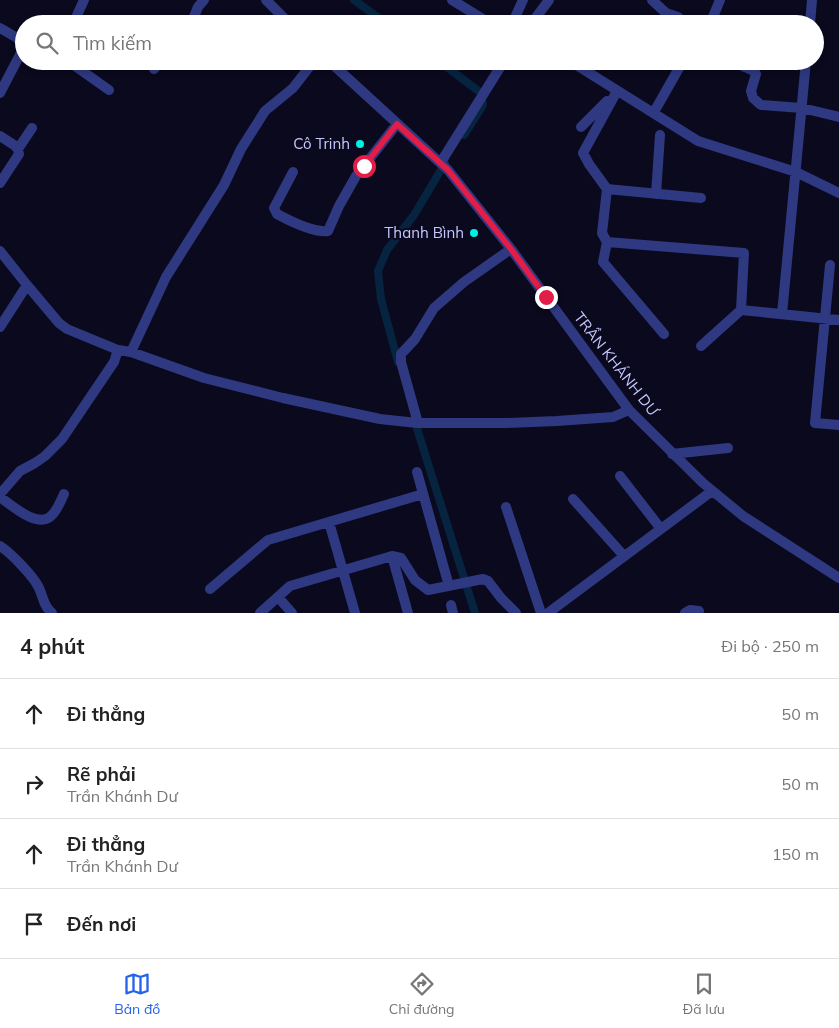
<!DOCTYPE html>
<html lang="vi">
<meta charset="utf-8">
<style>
:root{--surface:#fff;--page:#f2f2f2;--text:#222;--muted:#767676;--line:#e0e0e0;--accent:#2563eb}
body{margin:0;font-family:Mulish,sans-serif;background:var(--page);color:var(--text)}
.stop{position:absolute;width:15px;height:15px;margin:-11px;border:4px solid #e11d48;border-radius:50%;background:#fff}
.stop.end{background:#e11d48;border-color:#fff;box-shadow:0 1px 5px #0008}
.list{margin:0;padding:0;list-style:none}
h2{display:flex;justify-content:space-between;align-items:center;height:65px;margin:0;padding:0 20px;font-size:21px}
h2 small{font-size:16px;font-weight:400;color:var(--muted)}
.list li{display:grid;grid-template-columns:32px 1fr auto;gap:15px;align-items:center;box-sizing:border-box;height:70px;padding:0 20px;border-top:1px solid var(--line)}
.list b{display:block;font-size:19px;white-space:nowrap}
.list p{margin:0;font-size:16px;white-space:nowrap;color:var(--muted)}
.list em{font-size:16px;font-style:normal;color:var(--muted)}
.icon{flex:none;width:28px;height:28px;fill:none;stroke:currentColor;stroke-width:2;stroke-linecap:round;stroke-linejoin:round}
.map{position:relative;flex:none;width:839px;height:613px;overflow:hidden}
.search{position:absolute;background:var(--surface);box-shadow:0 2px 8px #0003;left:15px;right:15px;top:15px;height:55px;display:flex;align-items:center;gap:12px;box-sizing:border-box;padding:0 18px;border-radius:28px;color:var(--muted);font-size:19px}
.sheet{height:345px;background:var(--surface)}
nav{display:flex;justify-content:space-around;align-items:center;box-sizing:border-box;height:70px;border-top:1px solid var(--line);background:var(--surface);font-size:14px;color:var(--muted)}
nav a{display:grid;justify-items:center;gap:2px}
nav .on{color:var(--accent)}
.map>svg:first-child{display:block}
</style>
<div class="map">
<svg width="839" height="613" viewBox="0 0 839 613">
<rect width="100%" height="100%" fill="#0a091d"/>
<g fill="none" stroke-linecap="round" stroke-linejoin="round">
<path stroke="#062440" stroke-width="8" d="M 354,0 L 387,24
M 439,61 L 481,93 L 483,105 L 464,135
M 398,362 L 381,299 L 378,271 L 387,250 L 414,215 L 445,163
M 414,419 L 475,613"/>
<path stroke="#2f3981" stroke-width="10" d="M 266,0 L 290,24
M 452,0 L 491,24
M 652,0 L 666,13 L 678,17 L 685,24
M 73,24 L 84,0
M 191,24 L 198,7 L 204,0
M 512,24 L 523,0
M 531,24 L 549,0
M 710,24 L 720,0
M 810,24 L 812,0
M 0,28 L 24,42
M 68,61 L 109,90
M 329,61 L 448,170 L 511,249 L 629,410 L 703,483 L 743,516 L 839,578
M 570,61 L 698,141 L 796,172 L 839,193
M 731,61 L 754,71 L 756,74 L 751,91 L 753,98 L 761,105 L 802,108 L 839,117
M 154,69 L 161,61
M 0,93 L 24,47
M 654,112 L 683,61
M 581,127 L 607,101
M 0,136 L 14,145 L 18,149 L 19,154 L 0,183
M 18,149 L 32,128
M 441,162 L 504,61
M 293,172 L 274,208 L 277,214 C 290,221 313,233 328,231 L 339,206 L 356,176 L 397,124
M 607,189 L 589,164 L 583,153 L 617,91
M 656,194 L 660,135
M 701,198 L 607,189 L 602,233 L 607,242 L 744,253 L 741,310 L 839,320
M 607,242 L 603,262 L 664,334
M 0,251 L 27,285 L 59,323 L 67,329 L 118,350 L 131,352 L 204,378 L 283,398 L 380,419 L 417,423 L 506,423 L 557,421 L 613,417 L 629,410
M 830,265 L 815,423 L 839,425
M 782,314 L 806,61
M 0,327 L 27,285
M 701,346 L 741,310
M 131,352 L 166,277 L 224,185 L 241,149 L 265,111 L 293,88 L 314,61
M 418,423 L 401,362 L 401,354 L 415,339 L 434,308 L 464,282 L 511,249
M 672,454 L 728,448
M 417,472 L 449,586
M 620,476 L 661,529
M 0,494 L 20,471 L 35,463 L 45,456 L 62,439 L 114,362 L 118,350
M 0,497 C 11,505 39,530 52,515 C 57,510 61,501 64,494
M 573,499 L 624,556
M 506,507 L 541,613
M 329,522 L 355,613
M 0,546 C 11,553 32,575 38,586 C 43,595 43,606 52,613
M 392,556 L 408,613
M 210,589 L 268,540 L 423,494
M 278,597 L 292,613
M 451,605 L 453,613
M 260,613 L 290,586 L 392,556 L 401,558 L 415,580 L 428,590 L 483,579 L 488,581 L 501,598 L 516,613
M 548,613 L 712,491
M 685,613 L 690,610 L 699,611"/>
</g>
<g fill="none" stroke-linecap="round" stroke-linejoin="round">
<path stroke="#e11d48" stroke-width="6" d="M 364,166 L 397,124 L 448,170 L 511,249 L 546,297"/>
</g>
<g fill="#00f1e3" stroke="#0a091d" stroke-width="2">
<circle cx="360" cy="144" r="5"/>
<circle cx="474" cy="233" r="5"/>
</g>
<g text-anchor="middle" stroke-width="4.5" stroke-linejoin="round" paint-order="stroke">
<g font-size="15" fill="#c6c8ff" stroke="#0a091d" text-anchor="end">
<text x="350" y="149">Cô Trinh</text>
<text x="464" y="238">Thanh Bình</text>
</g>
<g font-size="15" fill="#c6c8ff" stroke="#0a091d">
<text transform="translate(616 364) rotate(52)" y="5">TRẦN KHÁNH DƯ</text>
</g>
</g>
</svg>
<div class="stop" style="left:364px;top:166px"></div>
<div class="stop end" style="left:546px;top:297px"></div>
<div class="search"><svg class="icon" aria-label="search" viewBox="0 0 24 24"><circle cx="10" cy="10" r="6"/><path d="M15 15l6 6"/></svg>Tìm kiếm</div>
</div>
<section class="sheet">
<h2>4 phút<small>Đi bộ · 250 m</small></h2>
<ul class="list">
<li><svg class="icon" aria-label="ahead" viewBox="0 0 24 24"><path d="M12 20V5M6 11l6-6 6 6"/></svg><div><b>Đi thẳng</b></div><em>50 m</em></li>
<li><svg class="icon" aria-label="right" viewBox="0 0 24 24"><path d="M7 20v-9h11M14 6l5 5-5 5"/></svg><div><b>Rẽ phải</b><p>Trần Khánh Dư</p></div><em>50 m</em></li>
<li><svg class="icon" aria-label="ahead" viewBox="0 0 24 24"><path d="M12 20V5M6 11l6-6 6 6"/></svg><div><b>Đi thẳng</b><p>Trần Khánh Dư</p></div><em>150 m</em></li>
<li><svg class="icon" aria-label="arrive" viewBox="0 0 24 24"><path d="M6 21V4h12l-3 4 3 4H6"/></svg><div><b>Đến nơi</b></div></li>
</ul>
</section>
<nav>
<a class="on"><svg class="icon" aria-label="map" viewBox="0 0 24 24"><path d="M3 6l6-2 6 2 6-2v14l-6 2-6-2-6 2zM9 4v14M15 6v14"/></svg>Bản đồ</a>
<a><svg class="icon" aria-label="directions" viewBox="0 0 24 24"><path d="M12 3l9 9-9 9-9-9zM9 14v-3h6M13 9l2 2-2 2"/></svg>Chỉ đường</a>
<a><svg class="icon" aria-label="saved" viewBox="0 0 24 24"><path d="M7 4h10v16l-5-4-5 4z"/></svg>Đã lưu</a>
</nav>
